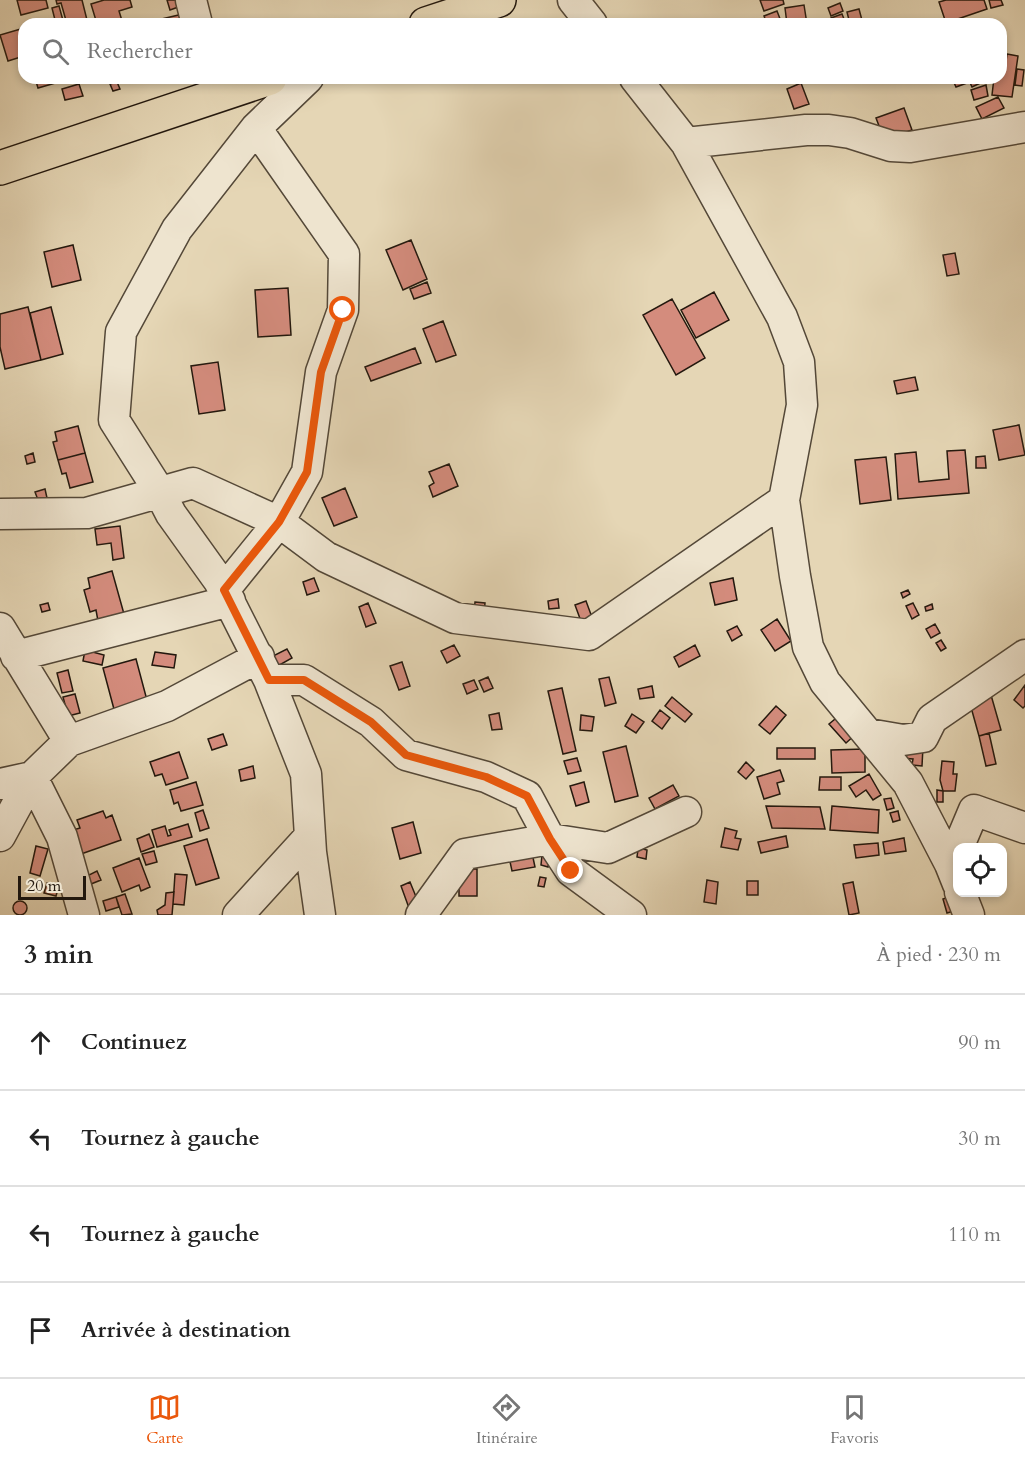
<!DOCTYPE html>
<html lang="fr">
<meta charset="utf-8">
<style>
:root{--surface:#fff;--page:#f2f2f2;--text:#222;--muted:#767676;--line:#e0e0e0;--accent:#ea580c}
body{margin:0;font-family:Cardo,serif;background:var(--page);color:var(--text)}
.controls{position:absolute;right:18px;bottom:18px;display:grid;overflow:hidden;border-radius:12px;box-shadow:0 3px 9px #0003}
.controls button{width:54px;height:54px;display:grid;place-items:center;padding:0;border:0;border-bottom:2px solid var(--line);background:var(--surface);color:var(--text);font:30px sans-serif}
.scale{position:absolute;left:18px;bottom:15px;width:68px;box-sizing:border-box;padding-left:6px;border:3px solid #23180e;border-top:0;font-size:16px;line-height:21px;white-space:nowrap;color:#23180e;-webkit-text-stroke:4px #eee4cf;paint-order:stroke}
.stop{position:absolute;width:18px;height:18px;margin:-14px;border:4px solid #ea580c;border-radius:50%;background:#fff}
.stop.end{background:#ea580c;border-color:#fff;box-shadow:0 2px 6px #0008}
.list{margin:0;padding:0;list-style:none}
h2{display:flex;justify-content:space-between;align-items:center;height:78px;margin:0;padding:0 24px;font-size:26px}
h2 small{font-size:20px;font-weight:400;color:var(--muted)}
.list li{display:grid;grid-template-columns:39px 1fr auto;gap:18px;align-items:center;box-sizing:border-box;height:96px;padding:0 24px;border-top:2px solid var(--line)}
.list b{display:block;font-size:22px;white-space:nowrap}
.list em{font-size:20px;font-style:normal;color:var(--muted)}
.icon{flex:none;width:33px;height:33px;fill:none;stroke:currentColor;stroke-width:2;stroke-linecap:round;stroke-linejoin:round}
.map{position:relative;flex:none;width:1025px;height:915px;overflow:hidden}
.search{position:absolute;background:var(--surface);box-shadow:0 3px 9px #0003;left:18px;right:18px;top:18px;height:66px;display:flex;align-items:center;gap:15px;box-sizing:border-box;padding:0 21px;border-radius:18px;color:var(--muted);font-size:22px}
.sheet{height:462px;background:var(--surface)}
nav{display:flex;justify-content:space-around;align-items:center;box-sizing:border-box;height:84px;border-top:2px solid var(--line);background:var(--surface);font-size:16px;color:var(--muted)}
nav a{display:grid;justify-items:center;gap:3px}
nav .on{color:var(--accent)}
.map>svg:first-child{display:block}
</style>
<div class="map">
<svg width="1025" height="915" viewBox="0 0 1025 915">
<rect width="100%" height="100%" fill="#e5d6b5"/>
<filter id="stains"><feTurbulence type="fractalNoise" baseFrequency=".00333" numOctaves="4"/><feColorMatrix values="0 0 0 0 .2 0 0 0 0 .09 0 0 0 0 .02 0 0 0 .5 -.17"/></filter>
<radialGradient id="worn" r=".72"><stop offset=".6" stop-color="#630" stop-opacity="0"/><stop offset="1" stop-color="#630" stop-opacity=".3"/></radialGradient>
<path fill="#d48c7d" stroke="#23180e" stroke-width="1.5" d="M 17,0 L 46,0 L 48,8 L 21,15 Z
M 56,0 L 82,0 L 88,24 L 67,24 L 61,3 L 57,4 Z
M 104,0 L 130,0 L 132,7 L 119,11 L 123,24 L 97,24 L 91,4 Z
M 167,0 L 183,0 L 184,5 L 170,10 Z
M 760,0 L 783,0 L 784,4 L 764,11 Z
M 946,0 L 984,0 L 987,9 L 946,23 L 939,2 Z
M 989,0 L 1001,0 L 1003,5 L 991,8 Z
M 840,3 L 843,11 L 831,16 L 828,8 Z
M 804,5 L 807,24 L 787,24 L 785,8 Z
M 59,6 L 64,24 L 56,24 L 52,8 Z
M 859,9 L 863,24 L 850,24 L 847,12 Z
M 777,11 L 782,24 L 767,24 L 764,16 Z
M 183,14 L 185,24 L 158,24 L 157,20 Z
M 842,14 L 846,24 L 833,24 L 831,18 Z
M 24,28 L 24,56 L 8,61 L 0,35 Z
M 1007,54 L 1018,56 L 1012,97 L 992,95 L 994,78 L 1001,78 L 1001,60 L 1006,61 Z
M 1017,69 L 1024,70 L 1022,86 L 1015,85 Z
M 35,78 L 66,78 L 66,80 L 38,88 Z
M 952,78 L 965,78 L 967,83 L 956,87 Z
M 968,78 L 991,78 L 972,87 Z
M 117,82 L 120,89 L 113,91 L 110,84 Z
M 801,83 L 809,104 L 794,109 L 787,89 Z
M 79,84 L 83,96 L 65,100 L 62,89 Z
M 986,85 L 988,96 L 974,100 L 971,90 Z
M 998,97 L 1004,108 L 982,119 L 976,107 Z
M 904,108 L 912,130 L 884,139 L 876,118 Z
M 411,240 L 427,279 L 403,290 L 386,250 Z
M 73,245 L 81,280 L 52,287 L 44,252 Z
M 955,253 L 959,274 L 947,276 L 943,255 Z
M 427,282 L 431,293 L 414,299 L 410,289 Z
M 288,288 L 291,335 L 258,337 L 255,290 Z
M 714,292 L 729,320 L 696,338 L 681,310 Z
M 672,299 L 705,358 L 676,375 L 643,315 Z
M 28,307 L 41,360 L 5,369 L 0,347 L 0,314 Z
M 51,307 L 63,354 L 41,360 L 30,313 Z
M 443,321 L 456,355 L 436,362 L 423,329 Z
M 415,348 L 421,363 L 371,381 L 365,367 Z
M 218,362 L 225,410 L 199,414 L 191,366 Z
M 915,377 L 918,390 L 897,394 L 894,381 Z
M 1019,425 L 1025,455 L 999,460 L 993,430 Z
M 78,426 L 85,453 L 58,460 L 53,442 L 57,441 L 55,432 Z
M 965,450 L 969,493 L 898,499 L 895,454 L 916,452 L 919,482 L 949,479 L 947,451 Z
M 33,453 L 35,462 L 27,464 L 25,456 Z
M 85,453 L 93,482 L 70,488 L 66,473 L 62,474 L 58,460 Z
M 985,456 L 986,468 L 976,468 L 976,457 Z
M 886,457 L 891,500 L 860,504 L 855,460 Z
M 449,464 L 458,486 L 433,497 L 429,486 L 434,483 L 429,472 Z
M 345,488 L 357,517 L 334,526 L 322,498 Z
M 45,489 L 47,498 L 38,500 L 35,492 Z
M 120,526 L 124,558 L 113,560 L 111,543 L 97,545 L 95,529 Z
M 112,571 L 124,614 L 98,621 L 96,610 L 90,612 L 84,590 L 90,588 L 88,578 Z
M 314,578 L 319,591 L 307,595 L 303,582 Z
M 733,578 L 737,600 L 715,605 L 710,583 Z
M 908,590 L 910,594 L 903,598 L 901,593 Z
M 558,599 L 559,608 L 549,609 L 548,601 Z
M 586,601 L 593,620 L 582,624 L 575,605 Z
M 475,602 L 485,603 L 484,614 L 474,613 Z
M 48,603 L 50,610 L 42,612 L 40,605 Z
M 368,603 L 376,623 L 366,627 L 359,607 Z
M 913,603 L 919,615 L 912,619 L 906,606 Z
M 932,604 L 933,609 L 926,611 L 925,607 Z
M 777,619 L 791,641 L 775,651 L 761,630 Z
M 935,624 L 940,633 L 931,638 L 926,629 Z
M 737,626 L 742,635 L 732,641 L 727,631 Z
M 941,640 L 946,648 L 941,651 L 936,643 Z
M 454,645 L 460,656 L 447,663 L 441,651 Z
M 695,645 L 700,656 L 679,667 L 674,657 Z
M 287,649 L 292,658 L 276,667 L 271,657 Z
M 85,650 L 104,655 L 102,665 L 83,661 Z
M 155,652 L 176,655 L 174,668 L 152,665 Z
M 136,659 L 148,704 L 115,713 L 103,668 Z
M 402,662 L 410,686 L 399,690 L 390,666 Z
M 68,670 L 73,691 L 62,693 L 57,673 Z
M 488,677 L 493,688 L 484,692 L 479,681 Z
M 609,677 L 616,703 L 605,706 L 599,679 Z
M 474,680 L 478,689 L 467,694 L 463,684 Z
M 1025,685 L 1025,706 L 1023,708 L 1014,700 Z
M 652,686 L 654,697 L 640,699 L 638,689 Z
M 562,688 L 576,751 L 563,754 L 548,691 Z
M 75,694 L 80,713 L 68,716 L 63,697 Z
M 991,695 L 1001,730 L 979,736 L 969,700 Z
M 672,697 L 692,714 L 685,722 L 665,706 Z
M 776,706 L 786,715 L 770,734 L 759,725 Z
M 660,710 L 670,718 L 662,729 L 652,721 Z
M 499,713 L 502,729 L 492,730 L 489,715 Z
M 632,714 L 644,722 L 636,733 L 625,726 Z
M 581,715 L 594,717 L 592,731 L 580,730 Z
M 840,715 L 857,733 L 846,743 L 829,724 Z
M 989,733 L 996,764 L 986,766 L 979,736 Z
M 223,734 L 227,745 L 212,750 L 208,739 Z
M 901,745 L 923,747 L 922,766 L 912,765 L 913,759 L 900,758 Z
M 626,746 L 638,796 L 615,802 L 603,752 Z
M 777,748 L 815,748 L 815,759 L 777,759 Z
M 865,749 L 865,772 L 832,773 L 831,750 Z
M 179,752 L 188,778 L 166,785 L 162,774 L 155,776 L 150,762 Z
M 577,758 L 581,771 L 568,774 L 564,761 Z
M 942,761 L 954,762 L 953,774 L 957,774 L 955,791 L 943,791 L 940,780 Z
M 746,762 L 754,770 L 746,779 L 738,772 Z
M 253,766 L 255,778 L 241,781 L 239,770 Z
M 780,770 L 784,781 L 777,783 L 780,794 L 764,799 L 757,777 Z
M 869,774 L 881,795 L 873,800 L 866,790 L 856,797 L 849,786 Z
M 820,777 L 841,777 L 841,790 L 819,790 Z
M 196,782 L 203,805 L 181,811 L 178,802 L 174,804 L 170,790 Z
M 584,782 L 589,802 L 576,806 L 570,786 Z
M 673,785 L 679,796 L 655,809 L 649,798 Z
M 937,790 L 943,791 L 943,802 L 937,802 Z
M 891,798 L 894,808 L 887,810 L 884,799 Z
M 766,806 L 820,807 L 825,829 L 772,828 Z
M 832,806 L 879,810 L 878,833 L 830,830 Z
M 203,810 L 209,828 L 200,831 L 195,813 Z
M 103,811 L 106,818 L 112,815 L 121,840 L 81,854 L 73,830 L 80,828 L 77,820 Z
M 898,811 L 900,820 L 893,822 L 890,813 Z
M 413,822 L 421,853 L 400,859 L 392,828 Z
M 188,824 L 192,837 L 157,847 L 152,830 L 165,826 L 168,836 L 171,835 L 169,830 Z
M 725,828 L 737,831 L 735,838 L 741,839 L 738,850 L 721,847 Z
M 149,834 L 154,847 L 141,852 L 137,839 Z
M 640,835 L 645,836 L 643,849 L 647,850 L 646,859 L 637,857 Z
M 786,836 L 788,847 L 761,853 L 758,842 Z
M 904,838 L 906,851 L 885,854 L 883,842 Z
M 207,839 L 219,878 L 196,885 L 184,846 Z
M 878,843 L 879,855 L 856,858 L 854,845 Z
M 36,846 L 48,849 L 40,876 L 30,873 Z
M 154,851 L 157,862 L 146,865 L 142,854 Z
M 532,853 L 535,867 L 512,871 L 509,857 Z
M 542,855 L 550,856 L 548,867 L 541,865 Z
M 139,858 L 150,887 L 141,891 L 139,885 L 122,892 L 113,868 Z
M 459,869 L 477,869 L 477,896 L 459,896 Z
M 97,871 L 101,880 L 91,884 L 87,876 Z
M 175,874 L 187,875 L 184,905 L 173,904 Z
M 540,877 L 546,878 L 544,887 L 538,886 Z
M 707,880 L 718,882 L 716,904 L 704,902 Z
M 747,881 L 758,881 L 758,895 L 747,895 Z
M 410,882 L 419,904 L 409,908 L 401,886 Z
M 853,882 L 859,913 L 849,915 L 843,884 Z
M 47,883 L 59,885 L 56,896 L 44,893 Z
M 174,892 L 172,915 L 158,915 L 157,910 L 165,905 L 166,893 Z
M 125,894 L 132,914 L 122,915 L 116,897 Z
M 953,896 L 957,910 L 947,913 L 943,899 Z
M 116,897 L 119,907 L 106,911 L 103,901 Z
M13 908a7 7 0 1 1 14 0a7 7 0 1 1-14 0Z"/>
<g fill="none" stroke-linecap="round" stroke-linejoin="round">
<defs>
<path id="minor" d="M 191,0 L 197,24
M 573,0 L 592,24
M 308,78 L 256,128 L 177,229 L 121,332 L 114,420 L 159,491 L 171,514 L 219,581 L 269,680 L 306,774 L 311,852 L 320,915
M 635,78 L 686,143 L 782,317 L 799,362 L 802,405 L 784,500 L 795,576 L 808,647 L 825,682 L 908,783 L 950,864 L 958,884
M 686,143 L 806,130 L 829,130 L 850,133 L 891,146 L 910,147 L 1025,127
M 0,514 L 87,513 L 193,483 L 279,522 L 326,557 L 455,618 L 589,635 L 784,500
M 224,590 L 279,522 L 307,472 L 321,372 L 343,310 L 344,254 L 256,128
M 0,628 L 69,741
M 16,656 L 230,601
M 269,680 L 304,680 L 371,722 L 406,755 L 486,777 L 527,796 L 550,839 L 571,871 L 631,915
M 868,734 L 903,740 L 923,737 L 932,719 L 1025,655
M 0,784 L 32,777 L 62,837 L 84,915
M 0,836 L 32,777 L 69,741 L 167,706 L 259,657
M 958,848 L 974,810 L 1025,828
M 960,892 L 969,915
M 238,915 L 310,836
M 421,915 L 465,854 L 550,839 L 608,848 L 686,812"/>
<path id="major" d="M 426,24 L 499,0
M 0,168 L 270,78"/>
</defs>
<use href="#minor" stroke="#544838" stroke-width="33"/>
<use href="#major" stroke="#23180e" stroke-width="36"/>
<use href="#minor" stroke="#eee4cf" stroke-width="30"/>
<use href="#major" stroke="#e5d6b5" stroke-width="33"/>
</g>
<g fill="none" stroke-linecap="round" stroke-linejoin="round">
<path stroke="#ea580c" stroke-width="8" d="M 343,310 L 321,372 L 307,472 L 279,522 L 224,590 L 269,680 L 304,680 L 371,722 L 406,755 L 486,777 L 527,796 L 550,839 L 571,871"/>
</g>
<rect width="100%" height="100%" filter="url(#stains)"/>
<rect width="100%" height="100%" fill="url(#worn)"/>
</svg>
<div class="controls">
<button><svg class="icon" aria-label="locate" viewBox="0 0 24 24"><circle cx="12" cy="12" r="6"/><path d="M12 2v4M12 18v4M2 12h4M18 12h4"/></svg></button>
</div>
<div class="scale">20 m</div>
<div class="stop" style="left:343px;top:310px"></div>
<div class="stop end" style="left:571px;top:871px"></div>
<div class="search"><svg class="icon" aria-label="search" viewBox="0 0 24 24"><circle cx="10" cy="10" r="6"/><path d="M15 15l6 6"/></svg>Rechercher</div>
</div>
<section class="sheet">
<h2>3 min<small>À pied · 230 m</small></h2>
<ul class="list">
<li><svg class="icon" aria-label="ahead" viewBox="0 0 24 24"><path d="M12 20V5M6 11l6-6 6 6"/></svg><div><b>Continuez</b></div><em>90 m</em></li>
<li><svg class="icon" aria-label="left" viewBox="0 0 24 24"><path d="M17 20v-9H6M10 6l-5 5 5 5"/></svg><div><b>Tournez à gauche</b></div><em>30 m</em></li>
<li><svg class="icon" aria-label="left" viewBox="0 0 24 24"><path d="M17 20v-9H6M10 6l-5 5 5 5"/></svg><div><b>Tournez à gauche</b></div><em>110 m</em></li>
<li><svg class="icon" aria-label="arrive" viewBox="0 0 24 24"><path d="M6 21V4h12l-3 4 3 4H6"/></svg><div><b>Arrivée à destination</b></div></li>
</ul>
</section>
<nav>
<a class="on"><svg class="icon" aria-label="map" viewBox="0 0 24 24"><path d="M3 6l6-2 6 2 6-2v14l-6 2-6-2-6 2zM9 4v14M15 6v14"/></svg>Carte</a>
<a><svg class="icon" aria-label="directions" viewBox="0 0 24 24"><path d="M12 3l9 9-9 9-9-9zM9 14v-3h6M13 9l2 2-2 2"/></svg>Itinéraire</a>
<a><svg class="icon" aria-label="saved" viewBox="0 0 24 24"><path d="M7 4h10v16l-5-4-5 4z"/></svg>Favoris</a>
</nav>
